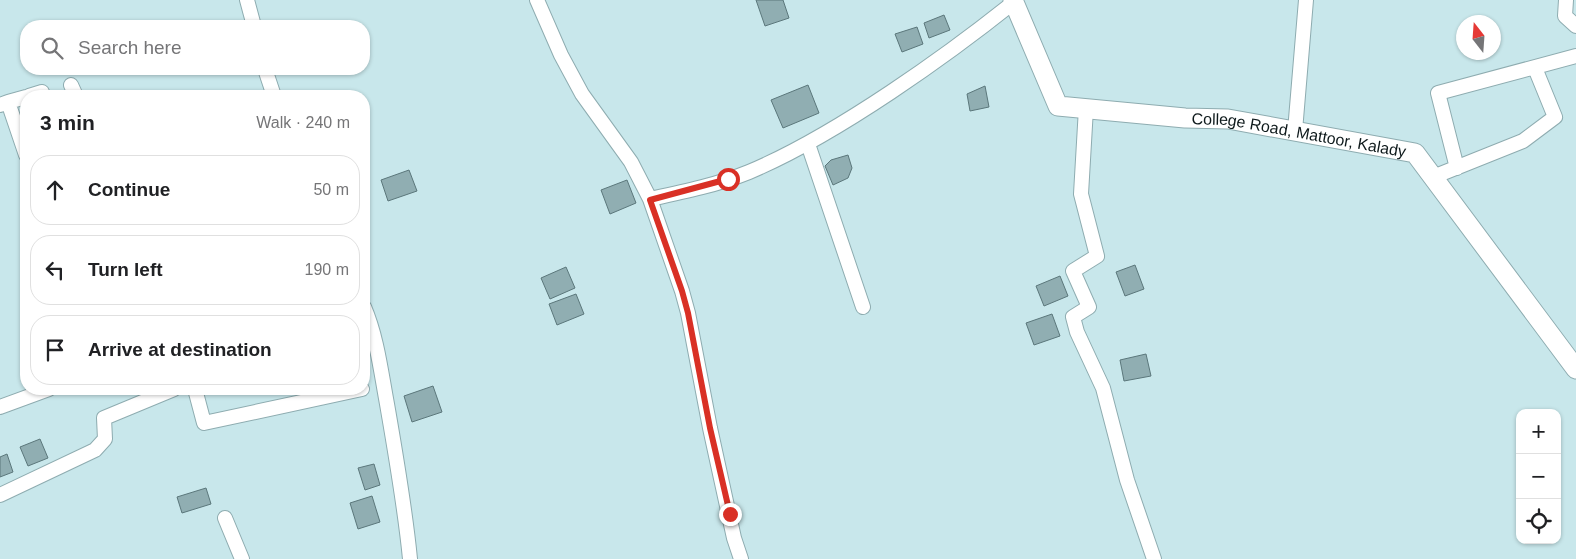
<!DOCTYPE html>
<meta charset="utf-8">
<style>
:root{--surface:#fff;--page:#f6f6f6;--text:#202124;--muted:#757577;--line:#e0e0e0}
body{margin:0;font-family:Arial,sans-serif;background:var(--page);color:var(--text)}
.controls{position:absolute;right:15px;bottom:15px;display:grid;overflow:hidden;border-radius:10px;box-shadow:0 1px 4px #0004}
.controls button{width:45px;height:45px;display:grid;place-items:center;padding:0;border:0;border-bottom:1px solid var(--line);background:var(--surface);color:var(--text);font:25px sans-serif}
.compass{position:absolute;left:1456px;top:15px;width:45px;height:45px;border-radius:50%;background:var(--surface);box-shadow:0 1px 4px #0004;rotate:343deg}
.stop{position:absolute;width:15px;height:15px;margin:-11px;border:4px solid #d93025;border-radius:50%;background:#fff}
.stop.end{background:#d93025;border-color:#fff;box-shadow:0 1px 5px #0008}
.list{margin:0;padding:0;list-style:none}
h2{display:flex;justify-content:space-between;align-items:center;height:65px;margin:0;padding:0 20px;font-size:21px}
h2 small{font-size:16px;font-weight:400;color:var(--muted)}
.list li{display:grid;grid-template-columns:32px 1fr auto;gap:15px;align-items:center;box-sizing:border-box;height:70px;margin:0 10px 10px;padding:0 10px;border:1px solid var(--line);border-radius:20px}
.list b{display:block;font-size:19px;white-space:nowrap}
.list em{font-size:16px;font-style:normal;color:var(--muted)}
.icon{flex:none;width:28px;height:28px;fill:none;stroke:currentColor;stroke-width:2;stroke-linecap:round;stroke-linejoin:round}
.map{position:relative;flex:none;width:1576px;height:559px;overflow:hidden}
.search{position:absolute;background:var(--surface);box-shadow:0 1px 4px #0004;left:20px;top:20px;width:350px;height:55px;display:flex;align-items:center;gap:12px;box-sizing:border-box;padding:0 18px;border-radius:20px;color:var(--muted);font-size:19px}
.panel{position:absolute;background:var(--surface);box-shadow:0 1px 4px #0004;left:20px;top:90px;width:350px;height:305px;border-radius:20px}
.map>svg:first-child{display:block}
</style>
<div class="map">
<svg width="1576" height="559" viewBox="0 0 1576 559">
<rect width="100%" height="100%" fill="#c8e7eb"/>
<path fill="#90aeb2" stroke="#5b777b" d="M 756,0 L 783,0 L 789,18 L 765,26 Z
M 944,15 L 950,30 L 929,38 L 924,23 Z
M 917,27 L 923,44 L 902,52 L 895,34 Z
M 808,85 L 819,113 L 783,128 L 771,100 Z
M 985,86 L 989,107 L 970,111 L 967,94 Z
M 848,155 L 852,168 L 848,178 L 833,185 L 825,166 L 831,160 Z
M 409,170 L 417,191 L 388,201 L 381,180 Z
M 627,180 L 636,203 L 610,214 L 601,190 Z
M 1135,265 L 1144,289 L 1125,296 L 1116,272 Z
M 566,267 L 575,288 L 550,299 L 541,278 Z
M 1060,276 L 1068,296 L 1044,306 L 1036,286 Z
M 576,294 L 584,314 L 557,325 L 549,304 Z
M 1052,314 L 1060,336 L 1034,345 L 1026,323 Z
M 1146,354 L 1151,376 L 1124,381 L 1120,360 Z
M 433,386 L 442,412 L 412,422 L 404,396 Z
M 40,439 L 48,458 L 28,466 L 20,447 Z
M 7,454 L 13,472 L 0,477 L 0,457 Z
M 374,464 L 380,485 L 365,490 L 358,468 Z
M 206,488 L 211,504 L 182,513 L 177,497 Z
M 372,496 L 380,522 L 358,529 L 350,503 Z"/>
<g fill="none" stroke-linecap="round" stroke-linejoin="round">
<defs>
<path id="street" d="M 247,0 L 254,26
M 537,0 L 561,55 L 582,94 L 631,162 L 650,199 L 682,291 L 688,313 L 710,428 L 734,538 L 741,559
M 1566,0 L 1565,16 L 1576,26
M 265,69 L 274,96
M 71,85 L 76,96
M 29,96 L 42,92 L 43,96
M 8,102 L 26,97
M 0,105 L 8,102 L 26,155
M 1086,108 L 1081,194 L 1097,256 L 1073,271 L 1089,307 L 1073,317 L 1077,332 L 1103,388 L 1127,480 L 1154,559
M 1295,131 L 1306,0
M 808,144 L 863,307
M 1457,168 L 1438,93 L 1576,56
M 1433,177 L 1523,141 L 1555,117 L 1535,68
M 650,199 C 683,192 717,185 749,172 C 799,151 846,122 891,92 C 933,64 974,34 1014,2
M 364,307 C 377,337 381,372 387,404 C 396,456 405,507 410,559
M 195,389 L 204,423 L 362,389
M 0,407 L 49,389
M 0,495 L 95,450 L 105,439 L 104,418 L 174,389
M 225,518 L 242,559"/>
<g id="secondary">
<path id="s1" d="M 1013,0 L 1058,106 L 1185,118 L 1228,119 L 1415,153 L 1576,369"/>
</g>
</defs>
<use href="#street" stroke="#8eacb0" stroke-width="16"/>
<use href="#secondary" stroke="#8eacb0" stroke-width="21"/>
<use href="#street" stroke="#fff" stroke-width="14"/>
<use href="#secondary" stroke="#fff" stroke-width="19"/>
</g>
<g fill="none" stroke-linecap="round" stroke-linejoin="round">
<path stroke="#d93025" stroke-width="6" d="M 728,179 L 650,200 L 682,291 L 688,313 L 710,428 L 730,514"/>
</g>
<g text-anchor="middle" stroke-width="4" stroke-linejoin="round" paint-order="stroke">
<g font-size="16" fill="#0e191b" stroke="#fff">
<text dy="6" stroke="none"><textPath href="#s1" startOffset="358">College Road, Mattoor, Kalady</textPath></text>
</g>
</g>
</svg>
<div class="controls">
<button>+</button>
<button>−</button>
<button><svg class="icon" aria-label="locate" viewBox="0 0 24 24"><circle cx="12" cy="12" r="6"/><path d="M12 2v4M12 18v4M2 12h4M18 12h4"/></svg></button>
</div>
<svg class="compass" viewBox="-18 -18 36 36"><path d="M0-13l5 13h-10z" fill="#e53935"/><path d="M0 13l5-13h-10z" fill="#757577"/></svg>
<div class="stop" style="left:728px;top:179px"></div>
<div class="stop end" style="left:730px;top:514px"></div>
<div class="search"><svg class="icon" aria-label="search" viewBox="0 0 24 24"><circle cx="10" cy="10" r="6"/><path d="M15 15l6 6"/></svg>Search here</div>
<section class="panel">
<h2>3 min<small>Walk · 240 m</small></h2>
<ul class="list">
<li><svg class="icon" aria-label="ahead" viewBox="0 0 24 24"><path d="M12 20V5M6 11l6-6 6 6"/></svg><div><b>Continue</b></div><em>50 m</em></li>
<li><svg class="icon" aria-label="left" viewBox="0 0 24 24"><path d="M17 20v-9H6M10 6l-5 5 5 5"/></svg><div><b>Turn left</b></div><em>190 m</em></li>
<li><svg class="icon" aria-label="arrive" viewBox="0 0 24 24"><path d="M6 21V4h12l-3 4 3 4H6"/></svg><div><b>Arrive at destination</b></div></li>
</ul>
</section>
</div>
